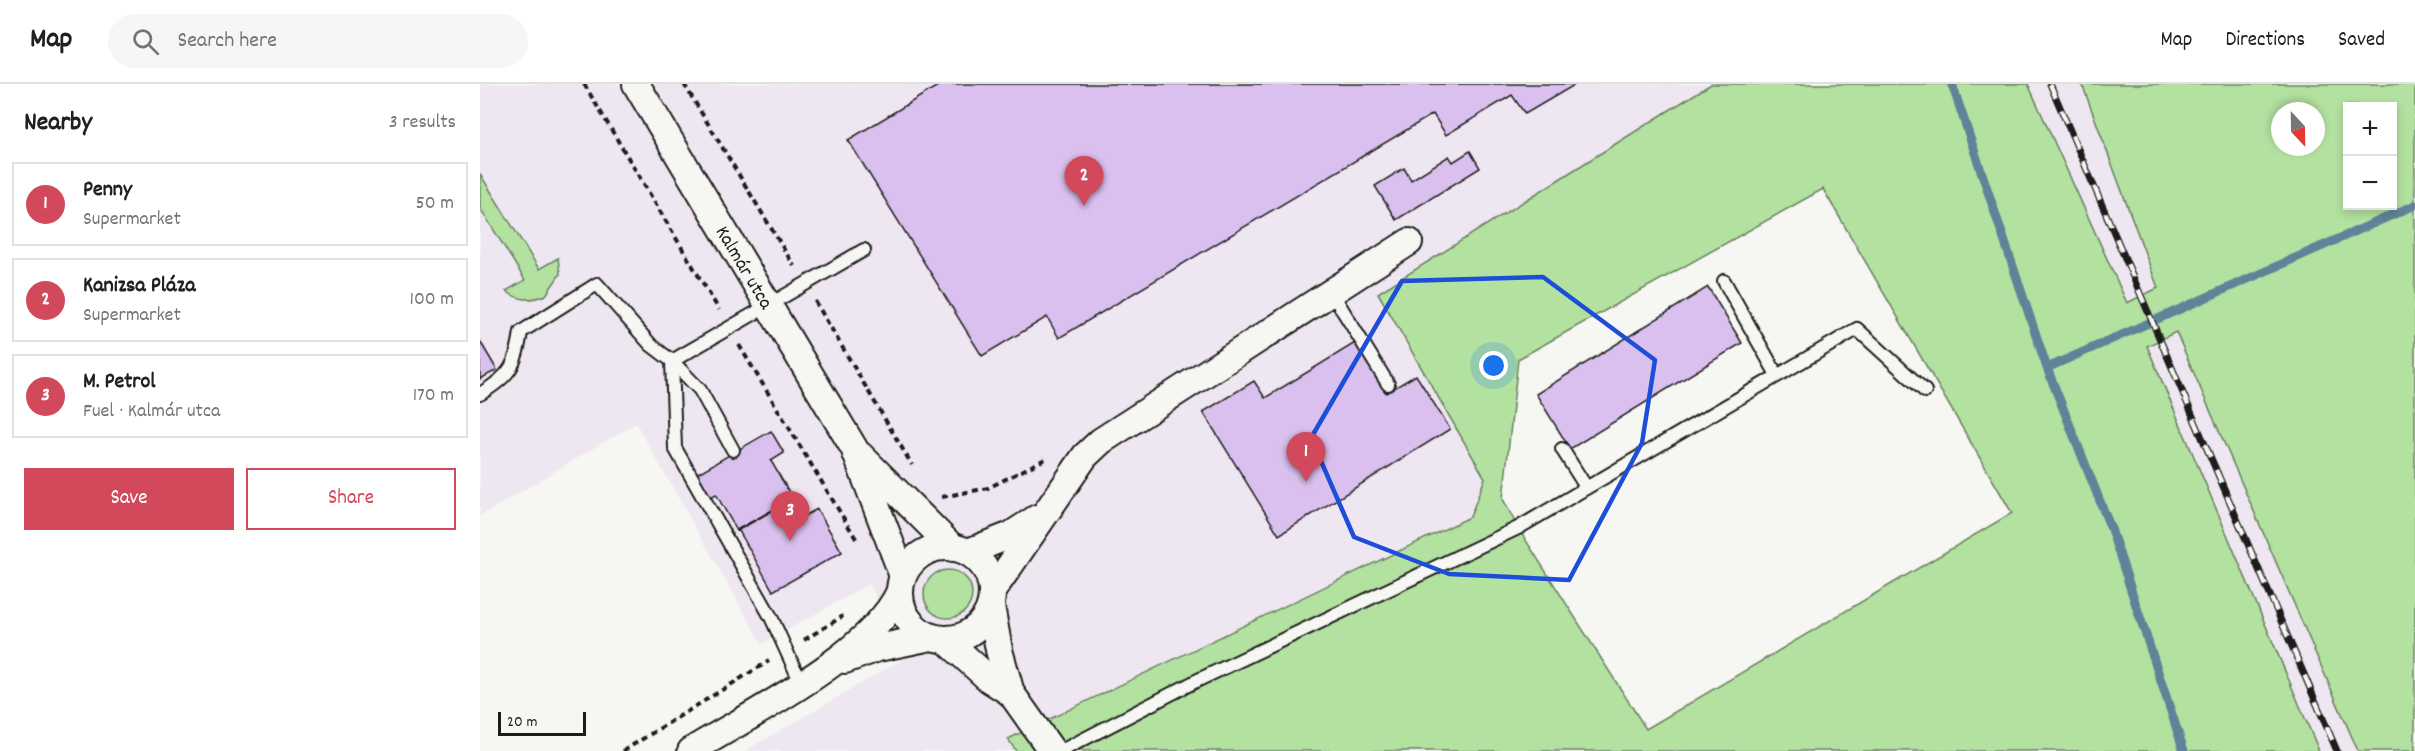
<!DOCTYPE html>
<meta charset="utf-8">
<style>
:root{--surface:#fff;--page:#f6f6f6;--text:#202124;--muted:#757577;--line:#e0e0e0;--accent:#d1495b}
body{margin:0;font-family:Dekko,sans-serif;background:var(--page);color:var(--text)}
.controls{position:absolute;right:18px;top:18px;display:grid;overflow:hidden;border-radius:0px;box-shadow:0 3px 9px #0003}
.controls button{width:54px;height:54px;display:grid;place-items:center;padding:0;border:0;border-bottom:2px solid var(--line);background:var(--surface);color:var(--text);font:30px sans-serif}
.compass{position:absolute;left:1791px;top:18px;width:54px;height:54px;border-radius:50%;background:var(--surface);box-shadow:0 3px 9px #0003;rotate:158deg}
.scale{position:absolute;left:18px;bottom:15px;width:88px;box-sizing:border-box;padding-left:6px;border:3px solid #1c1c1c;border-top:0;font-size:16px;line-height:21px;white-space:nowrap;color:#1c1c1c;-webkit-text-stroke:4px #f6f6f2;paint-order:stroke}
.you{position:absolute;left:1014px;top:282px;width:21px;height:21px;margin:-15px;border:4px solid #fff;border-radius:50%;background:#1a73e8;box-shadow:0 0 0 9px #1a73e833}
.badge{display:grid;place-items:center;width:39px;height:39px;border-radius:50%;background:var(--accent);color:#fff;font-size:20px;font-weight:700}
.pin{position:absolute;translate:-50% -50px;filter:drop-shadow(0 2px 3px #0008)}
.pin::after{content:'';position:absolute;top:32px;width:21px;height:18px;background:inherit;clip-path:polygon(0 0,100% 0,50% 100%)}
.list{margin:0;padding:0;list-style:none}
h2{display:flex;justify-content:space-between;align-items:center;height:78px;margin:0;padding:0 24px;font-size:26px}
h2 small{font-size:20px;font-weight:400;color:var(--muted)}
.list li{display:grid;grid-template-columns:39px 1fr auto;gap:18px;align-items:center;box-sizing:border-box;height:84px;margin:0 12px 12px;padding:0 12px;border:2px solid var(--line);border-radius:0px}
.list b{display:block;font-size:22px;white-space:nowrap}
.list p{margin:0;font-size:20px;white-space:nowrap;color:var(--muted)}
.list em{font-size:20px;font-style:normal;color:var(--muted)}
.actions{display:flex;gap:12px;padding:18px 24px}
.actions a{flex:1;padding:14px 0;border:2px solid var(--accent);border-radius:0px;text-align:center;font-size:21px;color:var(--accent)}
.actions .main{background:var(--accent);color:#fff}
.icon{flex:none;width:33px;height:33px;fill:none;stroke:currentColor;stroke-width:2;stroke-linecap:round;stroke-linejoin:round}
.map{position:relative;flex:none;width:1935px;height:667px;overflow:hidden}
header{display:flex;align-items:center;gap:36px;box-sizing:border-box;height:84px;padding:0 30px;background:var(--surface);border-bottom:2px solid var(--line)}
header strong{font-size:28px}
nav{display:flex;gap:33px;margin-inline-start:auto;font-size:21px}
.search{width:420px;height:54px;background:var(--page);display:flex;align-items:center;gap:15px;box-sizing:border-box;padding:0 21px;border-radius:33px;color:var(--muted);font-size:22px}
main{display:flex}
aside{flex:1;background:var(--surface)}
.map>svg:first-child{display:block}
</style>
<header>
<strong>Map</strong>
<div class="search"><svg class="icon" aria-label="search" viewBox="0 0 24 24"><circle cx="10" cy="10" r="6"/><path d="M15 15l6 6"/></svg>Search here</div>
<nav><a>Map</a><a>Directions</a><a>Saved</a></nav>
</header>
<main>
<aside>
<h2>Nearby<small>3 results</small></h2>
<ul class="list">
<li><span class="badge">1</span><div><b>Penny</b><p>Supermarket</p></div><em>50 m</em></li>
<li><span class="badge">2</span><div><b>Kanizsa Pláza</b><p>Supermarket</p></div><em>100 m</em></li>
<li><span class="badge">3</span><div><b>M. Petrol</b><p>Fuel · Kalmár utca</p></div><em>170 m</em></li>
</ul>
<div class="actions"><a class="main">Save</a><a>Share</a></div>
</aside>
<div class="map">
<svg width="1935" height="667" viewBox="0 0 1935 667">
<rect width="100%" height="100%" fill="#f6f6f2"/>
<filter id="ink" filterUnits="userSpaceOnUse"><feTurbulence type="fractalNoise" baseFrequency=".0167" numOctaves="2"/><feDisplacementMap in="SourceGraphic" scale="12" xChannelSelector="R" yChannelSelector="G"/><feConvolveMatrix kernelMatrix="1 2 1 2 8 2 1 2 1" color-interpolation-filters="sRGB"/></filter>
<g filter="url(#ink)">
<path fill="#eee6f1" d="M 0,0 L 1231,0 L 899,209 L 1005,394 L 990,432 L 528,655 L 536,667 L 265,667 L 428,572 L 389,500 L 282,560 L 156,339 L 0,432 Z
M 1548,0 L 1602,0 L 1679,205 L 1646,219 Z
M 1697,248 L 1878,667 L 1839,667 L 1667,262 Z"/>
<path fill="#b3e1a0" stroke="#687e5e" stroke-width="1.5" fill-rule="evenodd" d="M 1231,0 L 1548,0 L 1647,219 L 1678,204 L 1602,0 L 1935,0 L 1935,667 L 1878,667 L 1696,248 L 1667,262 L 1839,667 L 536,667 L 528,655 L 990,433 L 1005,394 L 898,209 ZM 1868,22 L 1912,22 L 1912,122 L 1868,122 ZM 1800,27 L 1836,27 L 1836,63 L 1800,63 ZM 1343,105 L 1532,429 L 1166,645 L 1038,444 L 1023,415 L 1038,275 Z
M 0,90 L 59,185 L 78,174 L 80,190 L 66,211 C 51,217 39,217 26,207 L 45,196 L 0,124 Z
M444 510a24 24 0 1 1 48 0a24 24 0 1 1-48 0Z"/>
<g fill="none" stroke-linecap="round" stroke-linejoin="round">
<path stroke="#608399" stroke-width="9" d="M 1472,0 L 1567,284 L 1631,445 L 1704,667
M 1567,284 L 1935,121"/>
</g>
<path fill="#dac0ee" stroke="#1c1c1c" stroke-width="1.5" d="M 461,0 L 1096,0 L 1045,30 L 1032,11 L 966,51 L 953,30 L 579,254 L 567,233 L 502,272 L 368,56 Z
M 990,67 L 1000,84 L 916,136 L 895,102 L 924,84 L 931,96 L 969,72 L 973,78 Z
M 1228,203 L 1262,259 L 1090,365 L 1056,310 Z
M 0,257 L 17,286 L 0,295 Z
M 875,259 L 906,309 L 936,291 L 970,345 L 799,451 L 723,328 L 774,297 L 785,314 Z
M 291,347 L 304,369 L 291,377 L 313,415 L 257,447 L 236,410 L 224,417 L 211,393 Z
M 305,419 L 315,437 L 337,425 L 362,468 L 293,507 L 258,445 Z"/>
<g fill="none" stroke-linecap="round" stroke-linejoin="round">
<defs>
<path id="service" d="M 1244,197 L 1297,291
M 852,209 L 908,300
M 192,277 L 195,364 L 291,533 L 321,599
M 192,277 L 384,166
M 0,310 C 30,292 36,282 41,248 L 117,200 L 171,261 L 192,277 L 220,306 L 253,366
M 1082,365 L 1106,403
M 581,667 L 714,598 L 1038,444 L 1377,245 L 1445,307"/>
<g id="minor">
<path id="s1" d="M 156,0 L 374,364 L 423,492"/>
<path d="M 380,371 L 473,464"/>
<circle cx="466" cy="509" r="46"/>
<path d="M 488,468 L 531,451 L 557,434"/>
<path d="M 513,506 L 605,372 L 621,357 L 929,158"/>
<path d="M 511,522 L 519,566 L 531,609 L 572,667"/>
<path d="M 466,556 L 509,595 L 531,609"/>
<path d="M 365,576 L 398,564 L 451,553"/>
<path d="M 211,667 C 271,630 392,570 420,507"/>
</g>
</defs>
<use href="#service" stroke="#1c1c1c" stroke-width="16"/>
<use href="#minor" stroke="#1c1c1c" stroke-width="30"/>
<path stroke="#1c1c1c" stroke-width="4" stroke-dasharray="6 4.5" stroke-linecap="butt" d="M 104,0 L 239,226
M 204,0 L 314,182
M 335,217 L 432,381
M 259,261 L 378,458
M 462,413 L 508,404 L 569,373
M 324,556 L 363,532
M 143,667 L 289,577"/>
<use href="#service" stroke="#f6f6f2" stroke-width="12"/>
<use href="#minor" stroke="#f6f6f2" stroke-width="26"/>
<defs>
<path id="rail" d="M 1570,0 L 1857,667"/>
</defs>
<use href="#rail" stroke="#1c1c1c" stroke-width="7"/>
<use href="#rail" stroke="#f6f6f2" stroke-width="4.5" stroke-dasharray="14" stroke-linecap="butt"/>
</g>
</g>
<path fill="none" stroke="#1d4ed8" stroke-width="4.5" stroke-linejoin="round" d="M 1063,193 L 1175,276 L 1162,359 L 1089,496 L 969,490 L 874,453 L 831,354 L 922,197 Z"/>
<g text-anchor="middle" stroke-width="6" stroke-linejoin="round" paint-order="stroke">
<g font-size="20" fill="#1c1c1c" stroke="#f6f6f2">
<text dy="7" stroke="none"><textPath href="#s1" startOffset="213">Kalmár utca</textPath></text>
</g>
</g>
</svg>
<div class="controls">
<button>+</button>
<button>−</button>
</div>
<svg class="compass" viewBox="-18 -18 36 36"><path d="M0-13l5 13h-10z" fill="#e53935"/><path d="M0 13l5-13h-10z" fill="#757577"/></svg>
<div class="scale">20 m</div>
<div class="you"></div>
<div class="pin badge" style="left:826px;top:398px">1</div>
<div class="pin badge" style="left:604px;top:122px">2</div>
<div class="pin badge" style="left:310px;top:457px">3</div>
</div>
</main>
